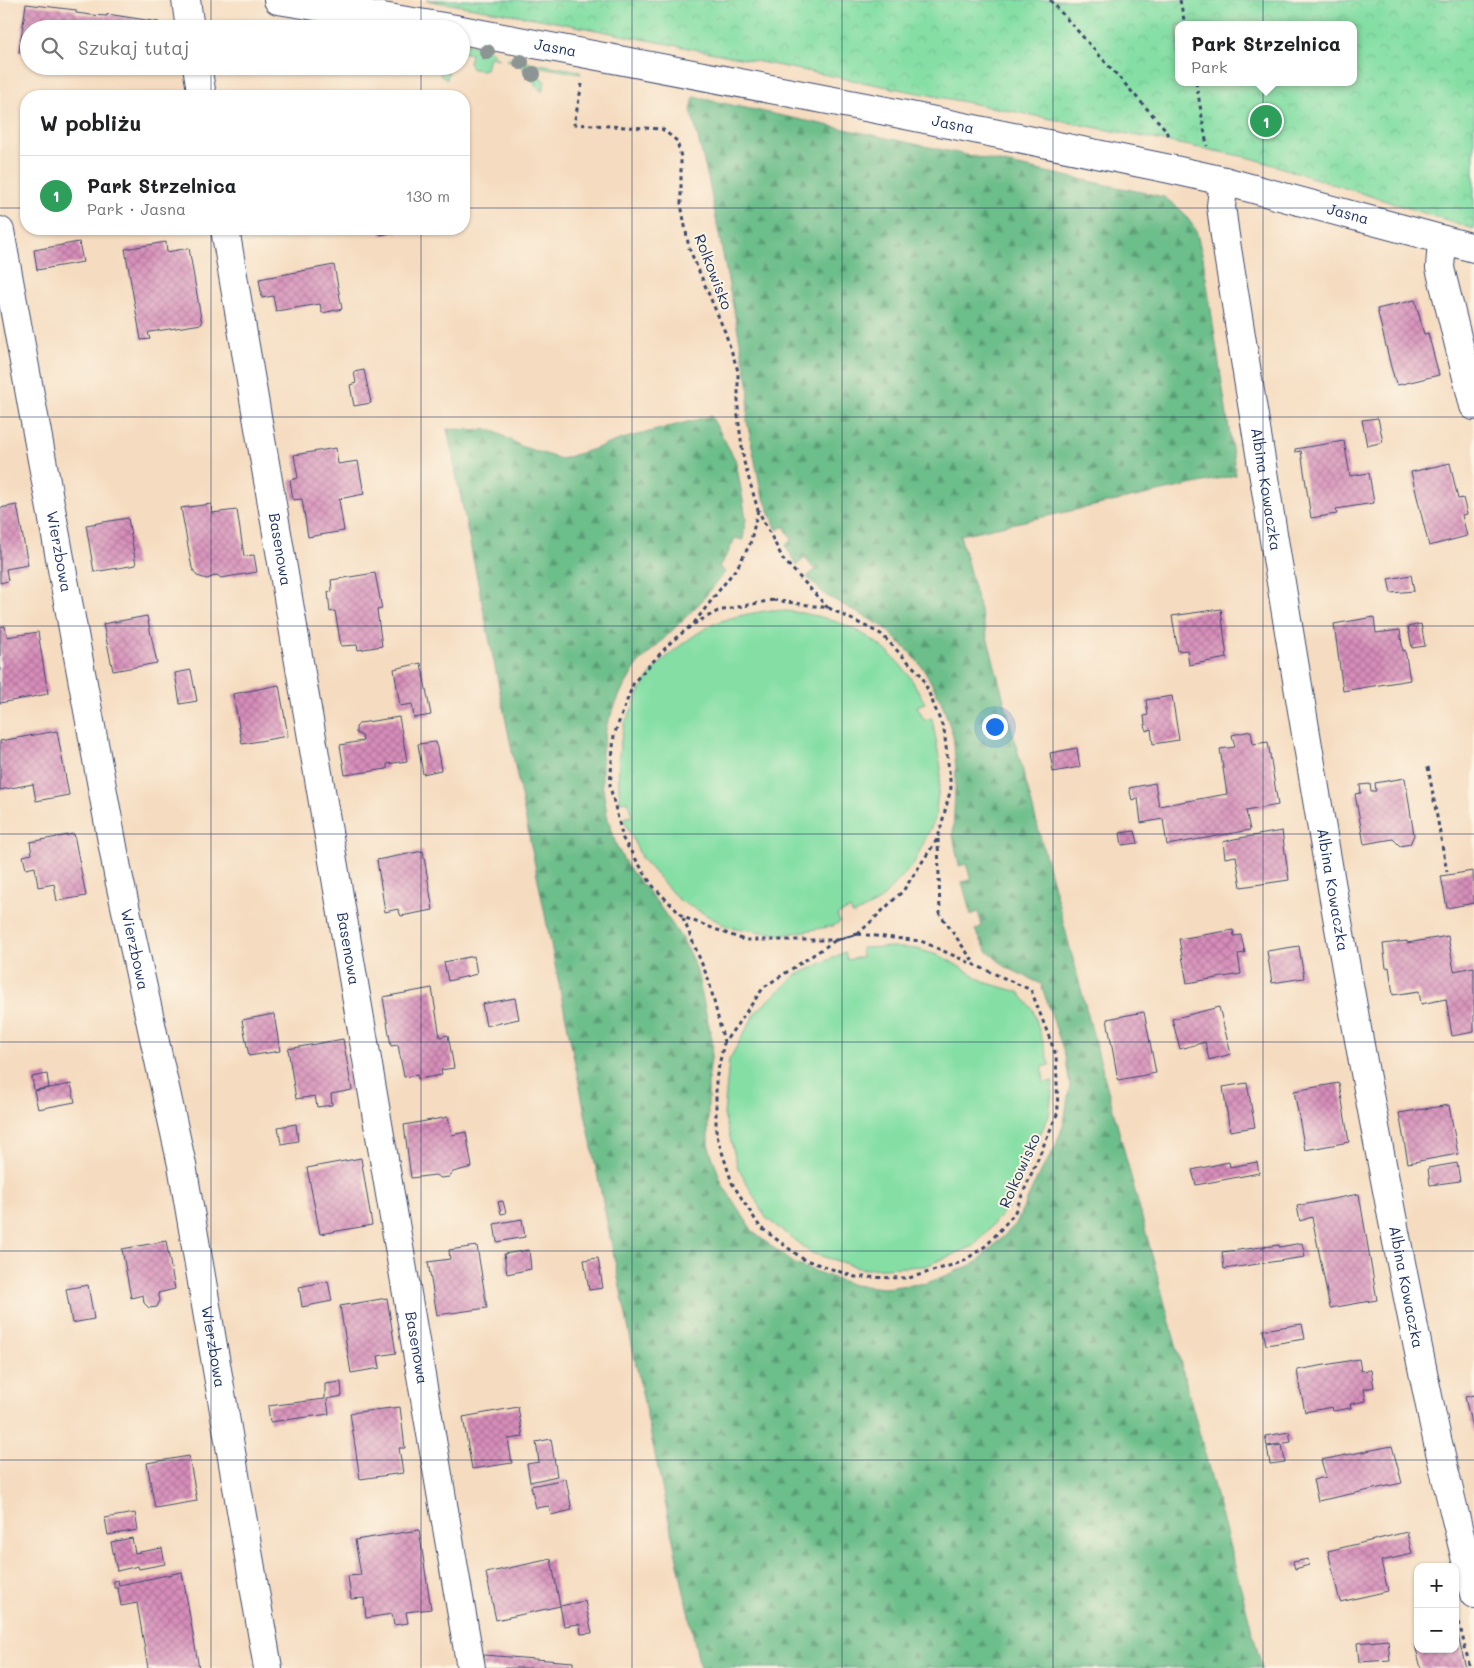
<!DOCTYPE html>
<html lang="pl">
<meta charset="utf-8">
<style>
:root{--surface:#fff;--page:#f6f6f6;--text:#202124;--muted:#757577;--line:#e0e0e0;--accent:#0b8043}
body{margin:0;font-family:Mali,sans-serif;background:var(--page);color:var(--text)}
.controls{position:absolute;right:15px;bottom:15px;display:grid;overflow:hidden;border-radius:10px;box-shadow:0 1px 4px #0004}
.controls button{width:45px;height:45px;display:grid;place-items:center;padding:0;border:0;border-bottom:1px solid var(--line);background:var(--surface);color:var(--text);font:25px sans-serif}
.you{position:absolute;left:994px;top:726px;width:18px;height:18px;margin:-12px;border:4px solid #fff;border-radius:50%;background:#1a73e8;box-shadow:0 0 0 8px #1a73e833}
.badge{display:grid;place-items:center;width:32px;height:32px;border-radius:50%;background:var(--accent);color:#fff;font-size:16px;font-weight:700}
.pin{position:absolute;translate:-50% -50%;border:2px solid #fff;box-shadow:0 1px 5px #0006}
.popup{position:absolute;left:1175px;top:21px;width:182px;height:65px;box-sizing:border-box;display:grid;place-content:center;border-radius:10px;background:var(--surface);filter:drop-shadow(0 1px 4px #0005);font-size:16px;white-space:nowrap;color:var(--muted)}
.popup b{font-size:19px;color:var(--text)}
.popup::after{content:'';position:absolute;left:50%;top:100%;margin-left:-10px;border:10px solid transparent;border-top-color:var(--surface)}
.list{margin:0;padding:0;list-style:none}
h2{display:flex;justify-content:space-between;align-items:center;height:65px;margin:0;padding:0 20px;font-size:21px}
h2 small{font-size:16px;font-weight:400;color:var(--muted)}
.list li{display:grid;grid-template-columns:32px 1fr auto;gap:15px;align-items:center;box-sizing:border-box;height:80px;padding:0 20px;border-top:1px solid var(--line)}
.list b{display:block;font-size:19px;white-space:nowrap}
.list p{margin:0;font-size:16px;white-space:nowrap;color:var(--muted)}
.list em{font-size:16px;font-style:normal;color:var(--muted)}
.icon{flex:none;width:28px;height:28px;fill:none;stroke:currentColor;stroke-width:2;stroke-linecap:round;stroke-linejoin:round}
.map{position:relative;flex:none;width:1474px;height:1668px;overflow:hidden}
.search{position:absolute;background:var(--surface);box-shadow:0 1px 4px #0004;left:20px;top:20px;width:450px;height:55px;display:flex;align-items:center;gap:12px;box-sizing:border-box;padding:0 18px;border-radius:28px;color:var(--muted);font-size:19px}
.panel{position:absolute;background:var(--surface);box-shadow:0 1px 4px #0004;left:20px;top:90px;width:450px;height:145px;border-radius:20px}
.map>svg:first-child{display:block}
</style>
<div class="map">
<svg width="1474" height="1668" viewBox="0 0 1474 1668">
<defs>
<pattern id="forest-firs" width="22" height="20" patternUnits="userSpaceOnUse" patternTransform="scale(1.25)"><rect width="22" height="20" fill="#6cbe8a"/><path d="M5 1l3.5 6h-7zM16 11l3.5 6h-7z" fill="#589b74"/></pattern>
<pattern id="park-crowns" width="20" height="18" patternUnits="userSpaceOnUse" patternTransform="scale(1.25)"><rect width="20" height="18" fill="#85dfa5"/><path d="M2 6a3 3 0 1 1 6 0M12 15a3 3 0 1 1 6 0" fill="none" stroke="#72c090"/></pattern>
<pattern id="building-cross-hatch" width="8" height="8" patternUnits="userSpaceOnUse" patternTransform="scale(1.25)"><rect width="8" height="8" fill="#d78db9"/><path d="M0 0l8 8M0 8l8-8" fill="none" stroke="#ae749a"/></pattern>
</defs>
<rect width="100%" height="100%" fill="#fcf5e5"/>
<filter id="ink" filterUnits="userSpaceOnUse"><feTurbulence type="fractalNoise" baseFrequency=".02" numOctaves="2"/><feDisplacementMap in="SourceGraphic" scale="10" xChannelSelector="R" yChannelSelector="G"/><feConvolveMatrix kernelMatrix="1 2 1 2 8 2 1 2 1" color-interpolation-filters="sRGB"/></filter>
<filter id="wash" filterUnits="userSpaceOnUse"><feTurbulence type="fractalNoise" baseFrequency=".0096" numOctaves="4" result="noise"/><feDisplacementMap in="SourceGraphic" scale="20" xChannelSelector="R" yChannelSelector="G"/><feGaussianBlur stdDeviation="1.12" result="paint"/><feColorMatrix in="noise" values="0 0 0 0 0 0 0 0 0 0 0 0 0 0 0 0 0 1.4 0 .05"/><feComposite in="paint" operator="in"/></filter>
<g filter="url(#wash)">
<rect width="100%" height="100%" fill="#f5dbbf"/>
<path fill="#85dfa5" stroke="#508782" d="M 461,43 L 486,47 L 499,59 L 489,57 L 486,69 L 482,70 L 472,69 L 469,62 L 471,54 L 461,52 Z
M 512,56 L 519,58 L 523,61 L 579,71 L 581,74 L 530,65 L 545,82 L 542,92 L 518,63 L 507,60 Z
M 437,66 L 449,66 L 447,80 L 441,76 Z
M 772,610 C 826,613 872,628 907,673 C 914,682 919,693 925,703 L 917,706 L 924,720 L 932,718 L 941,768 L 935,819 L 913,865 L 878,902 L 853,915 L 850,909 L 837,915 L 840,922 L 833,926 L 783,935 L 728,927 L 679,900 L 642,859 L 623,818 L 632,816 L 628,801 L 620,802 C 618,776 617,752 624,726 C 626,720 629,714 632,709 C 637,697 643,685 650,675 C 664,656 695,633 716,623 C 733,616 753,613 772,610 Z
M 891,947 L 917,949 L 941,956 L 987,983 L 1019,992 L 1033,1010 L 1050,1065 L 1042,1067 L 1044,1083 L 1053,1081 L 1049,1116 L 1026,1162 L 1008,1207 L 974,1246 L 925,1266 L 864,1269 L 811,1253 L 766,1218 L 738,1168 L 724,1115 L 729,1060 L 756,1012 L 795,976 L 845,952 L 847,960 L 862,957 L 861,948 Z"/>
<path fill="url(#forest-firs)" stroke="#447674" d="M 694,97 L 1164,197 L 1182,211 L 1196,230 L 1203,258 L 1236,475 L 960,535 L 1262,1668 L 700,1668 L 629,1331 L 447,429 L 492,430 L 523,447 L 561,459 L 594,449 L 622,439 L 711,416 L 736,461 L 746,518 L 743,540 L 735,538 L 728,553 L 719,567 L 725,572 L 698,605 L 637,665 L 621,692 L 607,724 L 602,752 L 602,783 L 607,815 L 616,845 L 627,866 L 656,901 L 674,927 L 684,942 L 696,968 L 713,1044 L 708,1081 L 708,1144 L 722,1184 L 754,1233 L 795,1264 L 853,1285 L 884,1288 L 927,1283 L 976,1263 L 1016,1224 L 1038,1176 L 1055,1148 L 1064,1123 L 1070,1085 L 1065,1055 L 1041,984 L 1006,967 L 987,951 L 975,930 L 982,926 L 978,912 L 971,915 L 962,882 L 971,880 L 966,864 L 959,866 L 953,835 L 956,768 L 953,735 L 941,701 L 925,671 L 914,657 L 884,627 L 825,595 L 807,577 L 815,570 L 805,558 L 797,565 L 785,545 L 792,540 L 784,526 L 777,530 L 761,491 L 747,421 L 749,388 L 708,178 L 691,110 Z"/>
<path fill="url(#park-crowns)" stroke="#508782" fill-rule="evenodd" d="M 426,0 L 1474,0 L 1474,229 L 1251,158 L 540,19 ZM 1178,25 L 1354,25 L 1354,82 L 1178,82 Z"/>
<g id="blocks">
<path fill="url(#building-cross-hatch)" d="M 26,4 L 76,10 L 76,13 L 91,15 L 107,16 L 107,14 L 159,22 L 158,29 L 29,29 L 29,53 L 19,52 Z
M 128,66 L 153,66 L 152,71 Z
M 380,229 L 406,229 L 406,230 L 381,235 Z
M 79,242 L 83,262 L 37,270 L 34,250 Z
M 166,242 L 167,252 L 189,248 L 202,324 L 150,332 L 148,333 L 150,339 L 141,340 L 125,249 Z
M 334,265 L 342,309 L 322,313 L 320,304 L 276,311 L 273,296 L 262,298 L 259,279 Z
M 1415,300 L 1424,334 L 1428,333 L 1439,375 L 1398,385 L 1396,383 L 1391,367 L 1377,309 Z
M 364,370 L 371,403 L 354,406 L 350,385 L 356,383 L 354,372 Z
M 1378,418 L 1383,442 L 1367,446 L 1362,420 Z
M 1344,441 L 1350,476 L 1369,473 L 1374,503 L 1336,509 L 1337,514 L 1311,518 L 1301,451 L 1295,452 L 1295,449 Z
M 336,448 L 338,464 L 358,461 L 364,494 L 339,499 L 344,531 L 308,537 L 302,499 L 293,500 L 290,480 L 298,478 L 294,455 Z
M 1450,463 L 1458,499 L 1463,498 L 1467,514 L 1462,515 L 1467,536 L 1429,546 L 1411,472 Z
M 211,504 L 212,513 L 237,510 L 244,556 L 254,555 L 257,572 L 221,578 L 217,575 L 207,579 L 197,576 L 192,568 L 181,508 Z
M 17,505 L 28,565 L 6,569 L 8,581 L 0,583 L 0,508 Z
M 128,518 L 136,565 L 94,572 L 86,525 Z
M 375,573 L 382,609 L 377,610 L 382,646 L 358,650 L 357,645 L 341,646 L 335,611 L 330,612 L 328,592 L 332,591 L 331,580 Z
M 1411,575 L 1414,591 L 1391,593 L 1388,579 Z
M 1221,609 L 1227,658 L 1189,665 L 1187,650 L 1178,651 L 1172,616 Z
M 147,616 L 157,663 L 113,671 L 103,624 Z
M 1374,617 L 1376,633 L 1400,630 L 1403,651 L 1405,650 L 1410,680 L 1343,691 L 1334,624 Z
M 1421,624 L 1425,646 L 1412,648 L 1408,627 Z
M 5,626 L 7,637 L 38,632 L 48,694 L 0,703 L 0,627 Z
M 421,663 L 431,715 L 414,718 L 412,704 L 400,706 L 394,669 Z
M 191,670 L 197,701 L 180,704 L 175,673 Z
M 279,685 L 288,736 L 242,744 L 233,694 Z
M 1172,696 L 1179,740 L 1153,744 L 1151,729 L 1146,731 L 1144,716 L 1148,715 L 1146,700 Z
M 399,717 L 407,761 L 387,764 L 387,769 L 345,775 L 340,745 L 363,741 L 362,736 L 356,733 L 356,727 L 360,723 Z
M 57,731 L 69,795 L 36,801 L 33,784 L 0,790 L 0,741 Z
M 1251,731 L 1253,744 L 1268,742 L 1278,805 L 1246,811 L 1250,830 L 1167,845 L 1163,819 L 1141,823 L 1138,798 L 1132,800 L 1129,788 L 1155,783 L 1159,806 L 1227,794 L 1220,749 L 1235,747 L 1232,735 Z
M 436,742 L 441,770 L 423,774 L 418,744 Z
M 1077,748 L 1080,767 L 1053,772 L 1050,753 Z
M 1405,778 L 1414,835 L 1410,844 L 1400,846 L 1393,839 L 1364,844 L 1355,794 L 1361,793 L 1360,785 L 1370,784 L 1371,791 L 1376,791 L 1375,783 Z
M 1135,831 L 1138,843 L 1122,845 L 1120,833 Z
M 1282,831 L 1289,880 L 1241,887 L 1236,856 L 1225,858 L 1223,842 L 1234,839 Z
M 74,834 L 86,896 L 57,901 L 54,884 L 38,887 L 35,867 L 26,869 L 23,856 L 32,854 L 30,842 Z
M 423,851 L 433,910 L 401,916 L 398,909 L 385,912 L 377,860 Z
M 1473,871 L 1474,903 L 1447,908 L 1441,876 Z
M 1233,930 L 1234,936 L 1241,935 L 1245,953 L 1238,954 L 1241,974 L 1187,983 L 1179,939 Z
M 1448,936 L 1454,971 L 1474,967 L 1474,1032 L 1452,1036 L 1446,999 L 1421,1004 L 1419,991 L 1393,995 L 1389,967 L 1386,968 L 1383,944 L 1407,941 L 1407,943 Z
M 1299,946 L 1304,978 L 1272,983 L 1267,951 Z
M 474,956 L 477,974 L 448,981 L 444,962 Z
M 432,988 L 440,1037 L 448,1035 L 454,1068 L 441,1070 L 442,1075 L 418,1079 L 417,1075 L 404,1077 L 398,1045 L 391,1046 L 383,997 Z
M 515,998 L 519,1019 L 486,1026 L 482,1004 Z
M 1219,1007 L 1231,1054 L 1209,1060 L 1205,1042 L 1180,1049 L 1172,1019 Z
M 1144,1012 L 1156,1073 L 1118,1080 L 1107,1019 Z
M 274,1014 L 280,1051 L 249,1056 L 242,1020 Z
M 343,1039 L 352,1090 L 331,1094 L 332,1105 L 317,1107 L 315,1096 L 296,1099 L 288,1049 Z
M 47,1074 L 49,1088 L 34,1090 L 32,1077 Z
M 1247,1083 L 1255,1127 L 1230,1131 L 1223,1087 Z
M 1339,1083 L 1349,1142 L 1305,1150 L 1294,1091 Z
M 71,1084 L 75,1102 L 38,1109 L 34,1091 Z
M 1449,1105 L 1458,1154 L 1408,1163 L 1399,1113 Z
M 448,1117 L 452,1135 L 466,1132 L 472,1167 L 453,1172 L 449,1177 L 441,1178 L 435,1175 L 411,1178 L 404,1125 Z
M 296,1124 L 298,1141 L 281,1144 L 278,1127 Z
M 361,1158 L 372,1225 L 320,1234 L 307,1168 Z
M 1229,1162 L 1230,1167 L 1257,1162 L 1259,1173 L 1196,1185 L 1192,1170 Z
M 1457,1163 L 1460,1181 L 1430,1185 L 1428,1168 Z
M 1359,1194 L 1377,1300 L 1330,1308 L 1312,1217 L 1300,1221 L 1297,1206 Z
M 503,1201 L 506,1213 L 501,1214 L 498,1202 Z
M 522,1219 L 525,1237 L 497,1242 L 494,1224 Z
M 166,1241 L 175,1289 L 158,1293 L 160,1300 L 157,1307 L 149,1308 L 144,1303 L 143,1295 L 131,1298 L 122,1249 Z
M 1302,1243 L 1305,1257 L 1224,1269 L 1222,1252 L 1279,1245 L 1279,1247 Z
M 477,1246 L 487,1308 L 437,1315 L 428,1262 L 450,1259 L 449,1250 Z
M 529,1250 L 531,1269 L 507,1274 L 504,1254 Z
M 598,1258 L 603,1288 L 589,1290 L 584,1260 Z
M 328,1281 L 332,1301 L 302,1307 L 299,1287 Z
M 88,1285 L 94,1319 L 72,1323 L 66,1289 Z
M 387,1298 L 396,1353 L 378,1356 L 380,1368 L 351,1373 L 340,1306 Z
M 1302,1324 L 1305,1339 L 1266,1345 L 1263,1330 Z
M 1359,1359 L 1361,1371 L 1371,1370 L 1374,1387 L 1364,1389 L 1366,1401 L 1350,1404 L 1351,1408 L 1333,1411 L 1332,1407 L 1305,1412 L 1301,1392 L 1299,1389 L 1300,1389 L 1297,1370 Z
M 341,1382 L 342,1396 L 327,1399 L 329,1414 L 270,1422 L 268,1406 L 325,1399 L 325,1384 Z
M 1474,1395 L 1474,1432 L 1473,1432 L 1465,1397 Z
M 400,1407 L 405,1448 L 399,1448 L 403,1473 L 360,1479 L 350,1413 Z
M 518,1407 L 523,1437 L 508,1439 L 512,1463 L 472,1469 L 463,1417 Z
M 1289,1432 L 1291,1442 L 1267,1446 L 1265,1436 Z
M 551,1439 L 557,1476 L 530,1482 L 527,1464 L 539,1462 L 536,1442 Z
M 1282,1445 L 1285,1462 L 1270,1464 L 1267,1447 Z
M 1392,1446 L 1402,1483 L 1318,1501 L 1313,1480 L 1326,1477 L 1321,1460 Z
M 189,1456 L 197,1501 L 155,1508 L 147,1463 Z
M 566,1479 L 572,1510 L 551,1515 L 549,1506 L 536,1508 L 531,1486 Z
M 135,1513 L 138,1530 L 108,1535 L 105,1518 Z
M 419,1530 L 431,1609 L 406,1612 L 408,1623 L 394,1625 L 392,1614 L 366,1618 L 364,1598 L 351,1599 L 348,1576 L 361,1575 L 355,1540 Z
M 1407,1532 L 1412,1554 L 1381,1561 L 1388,1591 L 1340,1602 L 1328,1551 Z
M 132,1538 L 135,1553 L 162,1548 L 165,1564 L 139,1569 L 138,1566 L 117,1571 L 111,1542 Z
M 551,1559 L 560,1606 L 496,1620 L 486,1573 Z
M 1308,1559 L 1309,1565 L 1295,1569 L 1293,1562 Z
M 182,1572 L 199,1668 L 148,1668 L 137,1603 L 121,1606 L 118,1588 L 114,1588 L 114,1581 L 118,1580 L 119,1585 Z
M 585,1601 L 592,1633 L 581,1634 L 580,1624 L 564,1626 L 560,1606 Z
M 1455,1636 L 1458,1636 L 1466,1668 L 1421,1668 L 1415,1645 L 1418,1644 L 1418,1649 L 1455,1649 Z
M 1388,1640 L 1390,1660 L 1359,1662 L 1357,1643 Z
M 484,1655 L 573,1662 L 573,1668 L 483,1668 Z"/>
</g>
</g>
<g filter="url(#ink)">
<use href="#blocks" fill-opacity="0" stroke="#3c496d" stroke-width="1"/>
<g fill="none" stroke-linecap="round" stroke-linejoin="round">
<defs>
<g id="minor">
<path d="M 186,0 L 190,29"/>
<path d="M 278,0 L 456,29"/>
<path id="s1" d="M 461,30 L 881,110 L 1170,169 L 1224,181 L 1474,248"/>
<path d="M 197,66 L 202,96"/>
<path id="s2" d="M 1224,181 L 1221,206 L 1225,236 C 1289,633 1351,1031 1434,1425 C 1446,1481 1461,1538 1474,1594"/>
<path id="s3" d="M 225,229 L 471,1668"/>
<path id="s4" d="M 0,231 L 118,874 L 182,1165 L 268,1668"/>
<path d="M 1442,240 L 1440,268 L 1474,406"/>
</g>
</defs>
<use href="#minor" stroke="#3c496d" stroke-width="30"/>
<path stroke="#3c496d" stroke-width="3" stroke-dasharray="4 4" stroke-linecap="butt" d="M 1050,0 L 1166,130 L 1168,137
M 1180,0 L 1185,25
M 1196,82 L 1207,146
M 582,84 L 574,124 L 662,129 L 677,141 L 681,157 L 681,204 L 689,248 L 725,332 L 738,371 L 738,417 L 744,462 L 758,510 L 783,559 L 828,608
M 773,600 L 829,608 L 881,634 L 922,676 L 944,730 L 951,788 L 938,838 L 903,891 L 858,934 L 836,940 L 744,940 L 683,917 L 652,885 L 623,839 L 610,786 L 614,735 L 634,682 L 672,641 L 692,625 L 718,611 Z
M 694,623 L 738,566 L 750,544 L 758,510
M 1428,767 L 1447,872
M 938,839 L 940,914 L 975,964
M 683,918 L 709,981 L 724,1042
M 858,934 L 921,941 L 1031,990 L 1056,1055 L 1058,1112 L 1014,1214 L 987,1245 L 962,1262 L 909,1278 L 855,1277 L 803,1259 L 760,1227 L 732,1183 L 716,1133 L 716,1079 L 724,1043 L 764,987 L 836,940 Z
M 1459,1622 L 1470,1668"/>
<use href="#minor" stroke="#fff" stroke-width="28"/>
</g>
<g fill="#8c9594">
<circle cx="487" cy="52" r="8"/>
<circle cx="521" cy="62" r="8"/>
<circle cx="533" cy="74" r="8"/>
</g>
</g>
<path fill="none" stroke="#1b2f5e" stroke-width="1" stroke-opacity="0.55" d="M 211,0 L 211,29M 421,0 L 421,29M 632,0 L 632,1668M 842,0 L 842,1668M 1053,0 L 1053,1668M 1263,0 L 1263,1668M 211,66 L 211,96M 421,66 L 421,96M 0,208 L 26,208M 464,208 L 1474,208M 211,229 L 211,1668M 421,229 L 421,1668M 0,417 L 1474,417M 0,626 L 1474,626M 0,834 L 1474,834M 0,1042 L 1474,1042M 0,1251 L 1474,1251M 0,1460 L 1474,1460"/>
<g text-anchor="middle" stroke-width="4" stroke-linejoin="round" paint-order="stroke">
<g font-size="15" fill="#1b2f5e" stroke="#fcf5e5">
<text dy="5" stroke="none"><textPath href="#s1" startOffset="96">Jasna</textPath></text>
<text dy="5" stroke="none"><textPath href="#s1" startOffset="501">Jasna</textPath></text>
<text dy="5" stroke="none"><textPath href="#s1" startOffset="906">Jasna</textPath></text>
<text transform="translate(713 272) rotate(69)" y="5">Rolkowisko</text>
<text dy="5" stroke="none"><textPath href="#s2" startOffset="312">Albina Kowaczka</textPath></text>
<text dy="5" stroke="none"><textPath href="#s3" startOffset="325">Basenowa</textPath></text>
<text dy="5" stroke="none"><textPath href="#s4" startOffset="326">Wierzbowa</textPath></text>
<text dy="5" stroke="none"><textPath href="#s2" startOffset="718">Albina Kowaczka</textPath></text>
<text dy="5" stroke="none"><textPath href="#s3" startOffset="730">Basenowa</textPath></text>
<text dy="5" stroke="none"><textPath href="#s4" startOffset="731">Wierzbowa</textPath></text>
<text transform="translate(1020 1171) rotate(-66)" y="5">Rolkowisko</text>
<text dy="5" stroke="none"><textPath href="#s2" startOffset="1122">Albina Kowaczka</textPath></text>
<text dy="5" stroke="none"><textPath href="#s4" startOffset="1136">Wierzbowa</textPath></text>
<text dy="5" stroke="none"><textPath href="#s3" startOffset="1135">Basenowa</textPath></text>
</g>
</g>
</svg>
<div class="controls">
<button>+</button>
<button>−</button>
</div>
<div class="you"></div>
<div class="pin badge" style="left:1266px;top:121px;background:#2e9e5b">1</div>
<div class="popup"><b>Park Strzelnica</b>Park</div>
<div class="search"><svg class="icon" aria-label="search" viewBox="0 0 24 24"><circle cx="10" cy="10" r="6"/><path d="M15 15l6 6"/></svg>Szukaj tutaj</div>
<section class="panel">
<h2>W pobliżu<small></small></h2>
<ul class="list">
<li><span class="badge" style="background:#2e9e5b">1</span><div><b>Park Strzelnica</b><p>Park · Jasna</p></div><em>130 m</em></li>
</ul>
</section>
</div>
